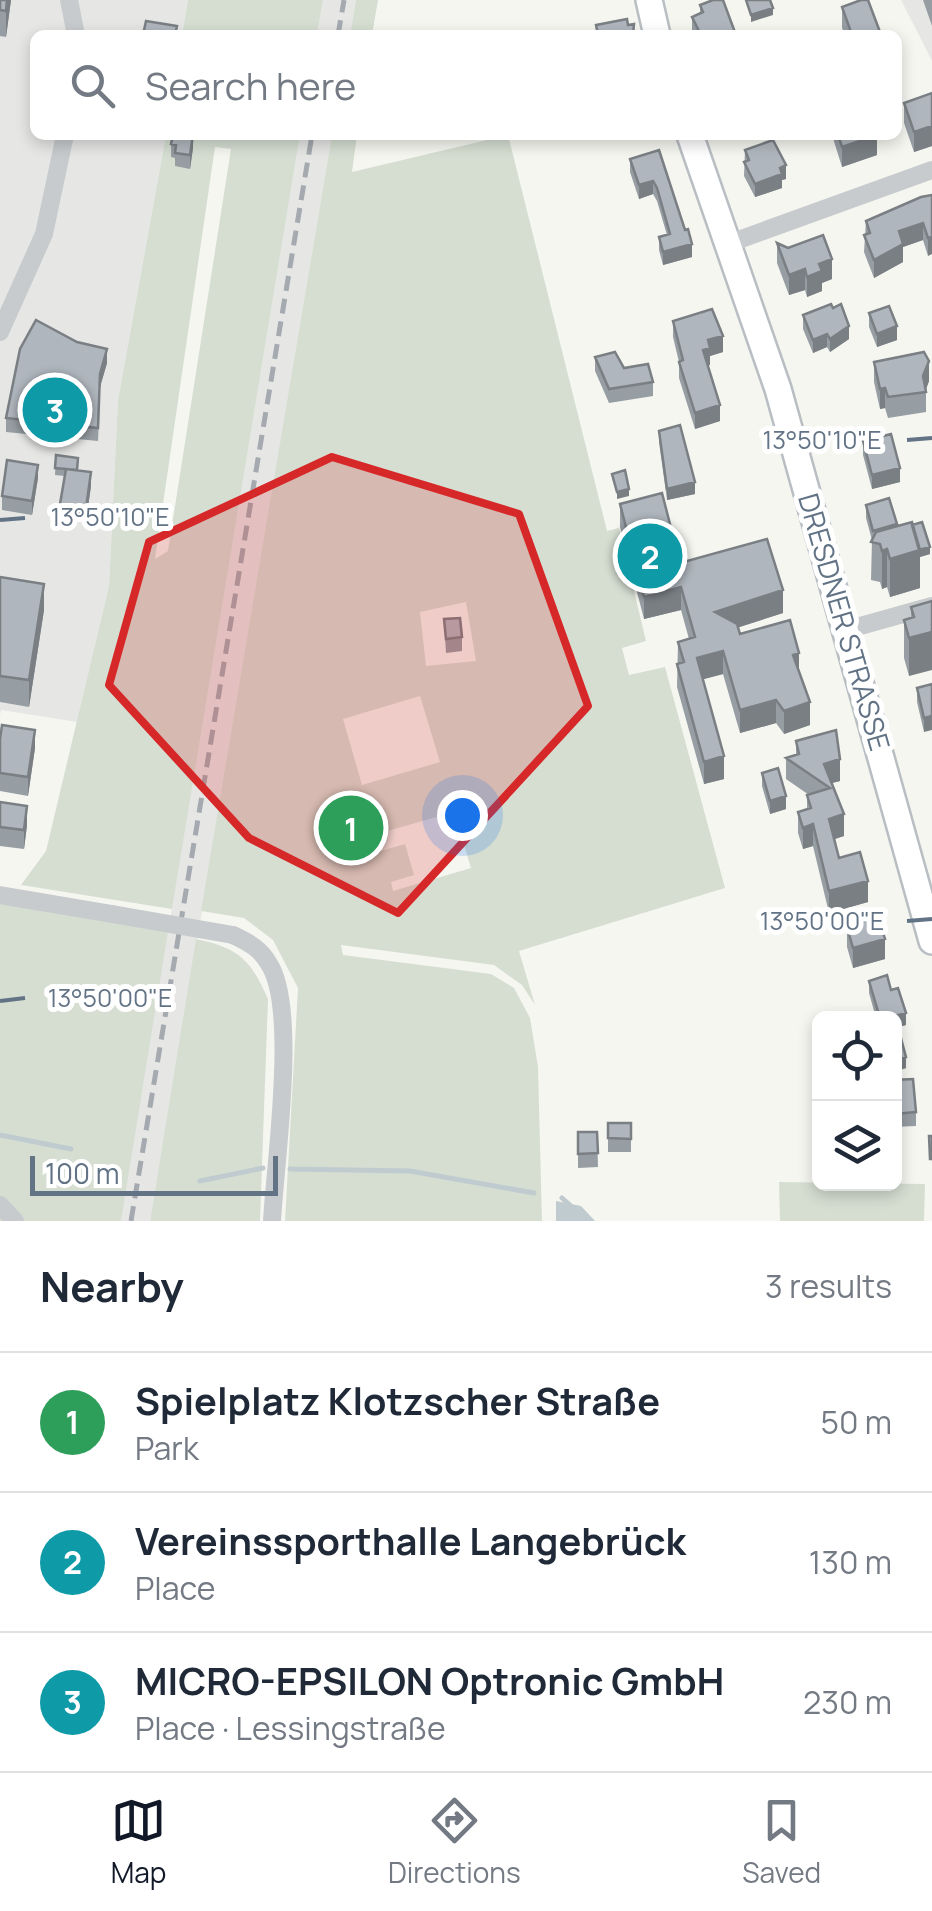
<!DOCTYPE html>
<meta charset="utf-8">
<style>
:root{--surface:#fff;--page:#f2f2f3;--text:#1f2937;--muted:#747a83;--line:#e0e1e3;--accent:#111827}
body{margin:0;font-family:Manrope,sans-serif;background:var(--page);color:var(--text)}
.controls{position:absolute;right:30px;bottom:30px;display:grid;overflow:hidden;border-radius:15px;box-shadow:0 5px 15px #0003}
.controls button{width:90px;height:90px;display:grid;place-items:center;padding:0;border:0;border-bottom:2px solid var(--line);background:var(--surface);color:var(--text);font:50px sans-serif}
.scale{position:absolute;left:30px;bottom:25px;width:248px;box-sizing:border-box;padding-left:10px;border:5px solid #627386;border-top:0;font-size:28px;line-height:35px;white-space:nowrap;color:#627386;-webkit-text-stroke:8px #fff;paint-order:stroke}
.you{position:absolute;left:462px;top:815px;width:35px;height:35px;margin:-25px;border:8px solid #fff;border-radius:50%;background:#1a73e8;box-shadow:0 0 0 15px #1a73e833}
.badge{display:grid;place-items:center;width:65px;height:65px;border-radius:50%;background:var(--accent);color:#fff;font-size:32px;font-weight:700}
.pin{position:absolute;translate:-50% -50%;border:5px solid #fff;box-shadow:0 2px 10px #0006}
.list{margin:0;padding:0;list-style:none}
h2{display:flex;justify-content:space-between;align-items:center;height:130px;margin:0;padding:0 40px;font-size:42px}
h2 small{font-size:32px;font-weight:400;color:var(--muted)}
.list li{display:grid;grid-template-columns:65px 1fr auto;gap:30px;align-items:center;box-sizing:border-box;height:140px;padding:0 40px;border-top:2px solid var(--line)}
.list b{display:block;font-size:38px;white-space:nowrap}
.list p{margin:0;font-size:32px;white-space:nowrap;color:var(--muted)}
.list em{font-size:32px;font-style:normal;color:var(--muted)}
.icon{flex:none;width:55px;height:55px;fill:none;stroke:currentColor;stroke-width:2;stroke-linecap:round;stroke-linejoin:round}
.map{position:relative;flex:none;width:932px;height:1221px;overflow:hidden}
.search{position:absolute;background:var(--surface);box-shadow:0 5px 15px #0003;left:30px;right:30px;top:30px;height:110px;display:flex;align-items:center;gap:25px;box-sizing:border-box;padding:0 35px;border-radius:15px;color:var(--muted);font-size:38px}
.sheet{height:550px;background:var(--surface)}
nav{display:flex;justify-content:space-around;align-items:center;box-sizing:border-box;height:140px;border-top:2px solid var(--line);background:var(--surface);font-size:28px;color:var(--muted)}
nav a{display:grid;justify-items:center;gap:5px}
nav .on{color:var(--accent)}
.map>svg:first-child{display:block}
</style>
<div class="map">
<svg width="932" height="1221" viewBox="0 0 932 1221">
<rect width="100%" height="100%" fill="#f6f6f1"/>
<path fill="#e6e7e5" d="M 0,0 L 188,0 L 182,35 L 35,35 L 35,135 L 166,135 L 118,400 L 109,586 L 77,722 L 1,710 L 0,715 Z
M 323,0 L 356,0 L 350,35 L 317,35 Z
M 901,0 L 932,0 L 932,61 Z
M 300,135 L 332,135 L 150,1221 L 120,1221 Z"/>
<path fill="#d6ded2" fill-rule="evenodd" d="M 188,0 L 323,0 L 317,35 L 182,35 Z
M 356,0 L 378,0 L 372,35 L 350,35 Z
M 166,135 L 300,135 L 172,909 L 21,885 L 46,851 L 109,586 L 118,400 ZM 215,147 L 231,149 L 168,551 L 155,559 Z
M 332,135 L 357,135 L 352,172 L 508,135 L 607,531 L 619,528 L 646,641 L 622,648 L 629,675 L 665,667 L 725,888 L 519,951 L 535,1005 L 522,985 L 494,965 L 341,945 L 343,955 L 491,974 L 514,988 L 530,1018 L 538,1067 L 542,1221 L 285,1221 L 298,988 L 273,940 L 244,918 L 201,911 ZM 466,602 L 476,661 L 426,666 L 420,612 ZM 420,696 L 440,762 L 362,785 L 343,719 ZM 454,812 L 471,868 L 393,891 L 391,882 L 414,875 L 405,844 L 381,851 L 377,834 Z
M 0,899 L 169,926 L 121,1221 L 0,1221 Z
M 196,939 C 239,948 251,960 268,999 L 260,1221 L 150,1221 Z
M 779,1182 L 925,1184 L 924,1221 L 780,1221 Z"/>
<path fill="#c0cbd0" d="M 556,1201 L 581,1206 L 595,1221 L 556,1221 Z"/>
<g fill="none" stroke-linecap="round" stroke-linejoin="round">
<path stroke="#c0cbd0" stroke-width="5" d="M 0,1135 L 71,1149
M 290,1169 L 410,1171 L 534,1193
M 200,1181 L 263,1168
M 562,1198 L 571,1206"/>
<defs>
<path id="secondary" d="M 649,0 L 657,35
M 690,135 L 778,389 L 932,941"/>
</defs>
<use href="#secondary" stroke="#b9bec3" stroke-width="30"/>
<path stroke="#c8cbce" stroke-width="18" d="M 69,0 L 76,35
M 730,243 L 932,170
M 0,332 L 44,234 L 65,135
M 846,630 L 932,606
M 0,895 L 112,914
M 233,935 C 248,942 261,949 269,964 C 298,1008 275,1164 272,1221
M 0,1205 L 15,1221"/>
<use href="#secondary" stroke="#fff" stroke-width="25"/>
<path stroke="#a5aab1" stroke-width="5" stroke-dasharray="15 8" stroke-linecap="butt" d="M 338,35 L 344,0
M 131,1221 L 312,135"/>
<path stroke="#c8cbce" stroke-width="18" d="M 112,914 L 233,935"/>
</g>
<path fill="#969da3" d="M 0,0 L 11,0 L 6,37 L 0,36 Z
M 923,0 L 932,0 L 932,26 Z
M 700,5 L 736,35 L 692,35 L 692,17 L 700,14 Z
M 842,7 L 880,35 L 845,35 L 842,28 Z
M 932,93 L 932,146 L 914,152 L 904,123 L 904,103 Z
M 832,135 L 877,135 L 877,155 L 842,167 Z
M 171,144 L 193,148 L 190,169 L 175,166 L 175,158 L 171,157 Z
M 659,150 L 692,257 L 663,265 L 659,250 L 659,237 L 667,235 L 657,201 L 653,194 L 639,199 L 630,172 L 630,159 Z
M 745,150 L 786,179 L 782,180 L 782,188 L 755,197 L 744,176 Z
M 932,195 L 928,256 L 923,240 L 903,247 L 903,262 L 874,278 L 864,252 L 866,221 Z
M 777,243 L 832,279 L 822,283 L 822,291 L 807,297 L 805,290 L 789,295 L 777,263 Z
M 869,313 L 897,340 L 877,347 L 869,327 Z
M 803,315 L 849,339 L 830,352 L 827,347 L 813,353 L 803,329 Z
M 673,321 L 723,352 L 710,356 L 710,365 L 708,365 L 720,421 L 695,429 L 679,378 L 679,362 L 673,337 Z
M 595,357 L 624,368 L 653,382 L 653,396 L 609,403 L 595,371 Z
M 874,362 L 929,381 L 926,389 L 926,412 L 888,418 L 885,408 L 880,409 L 874,382 Z
M 107,363 L 100,387 L 98,441 L 6,432 L 6,418 Z
M 659,431 L 695,494 L 667,500 L 659,442 Z
M 863,441 L 900,482 L 872,489 L 863,455 Z
M 56,455 L 77,470 L 91,486 L 86,521 L 60,518 L 60,504 L 65,476 L 55,475 Z
M 38,478 L 32,515 L 2,510 L 2,496 Z
M 620,504 L 680,563 L 783,613 L 738,627 L 740,634 L 799,674 L 810,725 L 784,734 L 776,723 L 740,733 L 723,674 L 703,679 L 724,779 L 704,784 L 677,687 L 678,642 L 689,639 L 681,610 L 644,619 L 620,527 Z
M 866,505 L 897,526 L 930,554 L 920,557 L 920,588 L 890,597 L 887,587 L 882,589 L 880,582 L 871,580 L 872,540 L 866,518 Z
M 0,577 L 44,610 L 29,707 L 0,702 Z
M 932,601 L 909,676 L 904,658 L 904,620 L 911,618 L 911,607 Z
M 444,619 L 462,637 L 462,651 L 446,653 Z
M 932,684 L 924,732 L 917,702 L 917,688 Z
M 0,739 L 35,748 L 28,796 L 0,791 Z
M 796,741 L 840,781 L 832,783 L 844,836 L 834,839 L 839,858 L 868,902 L 829,913 L 813,846 L 803,849 L 798,833 L 798,812 L 807,809 L 807,795 L 809,795 L 786,779 L 786,758 L 796,755 Z
M 762,773 L 786,809 L 770,814 L 762,786 Z
M 0,802 L 27,825 L 24,849 L 0,846 Z
M 847,927 L 885,959 L 853,968 L 847,947 Z
M 869,981 L 891,990 L 906,1025 L 898,1027 L 906,1068 L 894,1072 L 894,1018 L 876,1018 L 869,993 Z
M 894,1080 L 916,1112 L 916,1126 L 894,1127 Z
M 608,1123 L 631,1123 L 631,1152 L 608,1152 Z
M 578,1132 L 597,1132 L 598,1167 L 578,1168 Z"/>
<path fill="#7a7f84" d="M 7,0 L 11,0 L 6,37 L 6,11 Z
M 773,8 L 773,15 L 751,22 L 751,15 Z
M 932,126 L 932,146 L 914,152 L 914,132 Z
M 193,135 L 193,148 L 190,169 L 190,155 Z
M 629,135 L 651,135 L 629,140 Z
M 877,135 L 877,155 L 842,167 L 842,147 Z
M 786,165 L 786,179 L 782,180 L 782,188 L 755,197 L 755,184 Z
M 653,181 L 653,194 L 639,199 L 639,185 Z
M 923,223 L 923,240 L 903,247 L 903,262 L 874,278 L 874,260 L 899,231 Z
M 932,237 L 932,254 L 928,256 L 928,238 Z
M 692,244 L 692,257 L 663,265 L 663,252 Z
M 832,259 L 832,279 L 822,283 L 822,291 L 807,297 L 807,277 L 819,264 Z
M 805,269 L 805,290 L 789,295 L 789,275 Z
M 849,326 L 849,339 L 830,352 L 830,339 Z
M 897,326 L 897,340 L 877,347 L 877,334 Z
M 827,334 L 827,347 L 813,353 L 813,340 Z
M 723,336 L 723,352 L 710,356 L 710,365 L 703,367 L 703,350 L 708,340 Z
M 107,349 L 107,363 L 100,387 L 98,441 L 100,374 Z
M 929,361 L 929,381 L 925,392 L 923,376 Z
M 885,388 L 885,408 L 880,409 L 880,389 Z
M 720,405 L 720,421 L 695,429 L 695,413 Z
M 38,465 L 38,478 L 32,515 L 32,501 Z
M 900,468 L 900,482 L 872,489 L 872,475 Z
M 91,472 L 91,486 L 86,521 L 86,508 Z
M 695,482 L 695,494 L 667,500 L 667,489 Z
M 629,489 L 629,496 L 617,499 L 617,492 Z
M 930,547 L 930,554 L 920,557 L 920,588 L 890,597 L 890,559 Z
M 887,549 L 887,587 L 882,589 L 882,551 Z
M 44,584 L 44,610 L 29,707 L 29,680 Z
M 681,587 L 681,610 L 644,619 L 644,597 Z
M 783,590 L 783,613 L 715,635 L 715,612 Z
M 932,632 L 932,670 L 909,676 L 909,638 Z
M 723,651 L 723,674 L 697,681 L 697,658 Z
M 799,653 L 799,676 L 793,655 Z
M 776,700 L 776,723 L 740,733 L 740,710 Z
M 810,702 L 810,725 L 784,734 L 784,711 Z
M 932,716 L 932,730 L 924,732 L 924,718 Z
M 35,730 L 35,748 L 28,796 L 28,777 Z
M 724,756 L 724,779 L 704,784 L 704,762 Z
M 840,759 L 840,781 L 824,785 L 824,764 Z
M 786,796 L 786,809 L 770,814 L 770,801 Z
M 27,806 L 27,825 L 24,849 L 24,830 Z
M 844,814 L 844,836 L 829,841 L 829,819 Z
M 813,824 L 813,846 L 803,849 L 803,828 Z
M 868,881 L 868,902 L 829,913 L 829,891 Z
M 885,939 L 885,959 L 853,968 L 853,948 Z
M 906,1013 L 906,1025 L 895,1028 L 895,1016 Z
M 906,1057 L 906,1068 L 894,1072 L 894,1060 Z"/>
<path fill="#afb6bd" stroke="#7a7f84" stroke-width="2.5" d="M 0,0 L 7,0 L 6,11 L 0,10 Z
M 713,0 L 723,0 L 736,35 L 701,35 L 692,17 L 703,12 L 700,5 Z
M 746,0 L 770,0 L 773,8 L 751,15 Z
M 861,0 L 868,0 L 880,32 L 874,35 L 852,35 L 842,7 Z
M 627,19 L 628,25 L 634,24 L 633,35 L 598,35 L 596,25 Z
M 146,21 L 177,26 L 175,35 L 143,35 Z
M 932,93 L 932,126 L 914,132 L 904,103 Z
M 173,135 L 193,135 L 190,155 L 175,153 L 176,145 L 171,144 Z
M 838,135 L 877,135 L 842,147 Z
M 773,140 L 786,165 L 780,168 L 782,174 L 755,184 L 744,162 L 749,160 L 745,150 Z
M 659,150 L 685,230 L 688,229 L 692,244 L 663,252 L 659,237 L 670,234 L 657,188 L 653,181 L 639,185 L 630,159 Z
M 932,195 L 932,237 L 928,238 L 923,223 L 899,231 L 903,244 L 874,260 L 864,235 L 870,233 L 866,221 L 921,197 Z
M 823,235 L 832,259 L 819,264 L 822,271 L 807,277 L 805,269 L 789,275 L 777,243 L 788,248 Z
M 831,304 L 833,308 L 841,304 L 849,326 L 830,339 L 827,334 L 813,340 L 803,315 Z
M 889,306 L 897,326 L 877,334 L 869,313 Z
M 712,309 L 723,336 L 708,340 L 710,348 L 703,350 L 720,405 L 695,413 L 679,362 L 683,360 L 673,321 Z
M 36,320 L 77,342 L 107,349 L 100,374 L 98,428 L 6,418 L 20,349 Z
M 615,352 L 624,368 L 648,364 L 653,382 L 609,389 L 595,357 Z
M 924,352 L 929,361 L 923,376 L 926,392 L 888,397 L 885,388 L 880,389 L 874,362 Z
M 680,425 L 695,482 L 667,489 L 659,431 Z
M 891,434 L 900,468 L 872,475 L 863,441 Z
M 56,455 L 78,458 L 77,470 L 55,468 Z
M 7,460 L 38,465 L 32,501 L 2,496 Z
M 66,469 L 91,472 L 86,508 L 60,504 Z
M 625,470 L 629,489 L 617,492 L 612,474 Z
M 662,493 L 680,563 L 767,539 L 783,590 L 715,612 L 737,624 L 740,634 L 790,620 L 799,653 L 793,655 L 810,702 L 784,711 L 776,700 L 740,710 L 723,651 L 697,658 L 724,756 L 704,762 L 677,664 L 684,662 L 678,642 L 695,637 L 681,587 L 644,597 L 620,504 Z
M 889,498 L 897,524 L 873,531 L 866,505 Z
M 912,522 L 920,550 L 890,559 L 887,549 L 882,551 L 880,544 L 871,542 L 876,532 Z
M 922,522 L 930,547 L 919,550 L 912,525 Z
M 0,577 L 44,584 L 29,680 L 0,676 Z
M 932,601 L 932,632 L 909,638 L 904,620 L 914,617 L 911,607 Z
M 460,618 L 462,637 L 446,639 L 444,619 Z
M 932,684 L 932,716 L 924,718 L 917,688 Z
M 2,725 L 35,730 L 28,777 L 0,773 L 0,739 Z
M 836,730 L 840,759 L 824,764 L 844,814 L 829,819 L 839,858 L 860,852 L 868,881 L 829,891 L 813,824 L 803,828 L 798,812 L 811,808 L 807,795 L 830,788 L 786,758 L 799,754 L 796,741 Z
M 778,768 L 786,796 L 770,801 L 762,773 Z
M 0,802 L 27,806 L 24,830 L 0,827 Z
M 878,916 L 885,939 L 853,948 L 847,927 Z
M 887,975 L 891,990 L 898,988 L 906,1013 L 895,1016 L 906,1057 L 894,1060 L 894,1018 L 880,1018 L 869,981 Z
M 913,1079 L 916,1112 L 894,1114 L 894,1080 Z
M 608,1123 L 631,1123 L 631,1139 L 608,1138 Z
M 578,1132 L 597,1132 L 598,1153 L 578,1154 Z
M 929,1136 L 932,1136 L 932,1159 L 930,1159 Z"/>
<path fill="#d62828" fill-opacity="0.2" stroke="#d62828" stroke-width="8" stroke-linejoin="round" d="M 332,457 L 519,514 L 588,706 L 398,913 L 249,838 L 109,685 L 149,542 Z"/>
<path fill="none" stroke="#627386" stroke-width="4" d="M 907,440 L 932,438M 0,520 L 25,518M 907,921 L 932,919M 0,1001 L 25,998"/>
<g text-anchor="middle" stroke-width="10" stroke-linejoin="round" paint-order="stroke">
<g font-size="28" fill="#627386" stroke="#fff">
<text transform="translate(844 622) rotate(74)" y="10">DRESDNER STRASSE</text>
</g>
</g>
<g font-size="25" text-anchor="middle" fill="#627386" stroke="#fff" stroke-width="10" stroke-linejoin="round" paint-order="stroke">
<text x="822" y="449">13°50'10"E</text>
<text x="110" y="526">13°50'10"E</text>
<text x="822" y="930">13°50'00"E</text>
<text x="110" y="1007">13°50'00"E</text>
</g>
</svg>
<div class="controls">
<button><svg class="icon" aria-label="locate" viewBox="0 0 24 24"><circle cx="12" cy="12" r="6"/><path d="M12 2v4M12 18v4M2 12h4M18 12h4"/></svg></button>
<button><svg class="icon" aria-label="layers" viewBox="0 0 24 24"><path d="M12 4l9 5-9 5-9-5zM3 14l9 5 9-5"/></svg></button>
</div>
<div class="scale">100 m</div>
<div class="you"></div>
<div class="pin badge" style="left:351px;top:828px;background:#2e9e5b">1</div>
<div class="pin badge" style="left:650px;top:556px;background:#0f9aa8">2</div>
<div class="pin badge" style="left:55px;top:410px;background:#0f9aa8">3</div>
<div class="search"><svg class="icon" aria-label="search" viewBox="0 0 24 24"><circle cx="10" cy="10" r="6"/><path d="M15 15l6 6"/></svg>Search here</div>
</div>
<section class="sheet">
<h2>Nearby<small>3 results</small></h2>
<ul class="list">
<li><span class="badge" style="background:#2e9e5b">1</span><div><b>Spielplatz Klotzscher Straße</b><p>Park</p></div><em>50 m</em></li>
<li><span class="badge" style="background:#0f9aa8">2</span><div><b>Vereinssporthalle Langebrück</b><p>Place</p></div><em>130 m</em></li>
<li><span class="badge" style="background:#0f9aa8">3</span><div><b>MICRO-EPSILON Optronic GmbH</b><p>Place · Lessingstraße</p></div><em>230 m</em></li>
</ul>
</section>
<nav>
<a class="on"><svg class="icon" aria-label="map" viewBox="0 0 24 24"><path d="M3 6l6-2 6 2 6-2v14l-6 2-6-2-6 2zM9 4v14M15 6v14"/></svg>Map</a>
<a><svg class="icon" aria-label="directions" viewBox="0 0 24 24"><path d="M12 3l9 9-9 9-9-9zM9 14v-3h6M13 9l2 2-2 2"/></svg>Directions</a>
<a><svg class="icon" aria-label="saved" viewBox="0 0 24 24"><path d="M7 4h10v16l-5-4-5 4z"/></svg>Saved</a>
</nav>
